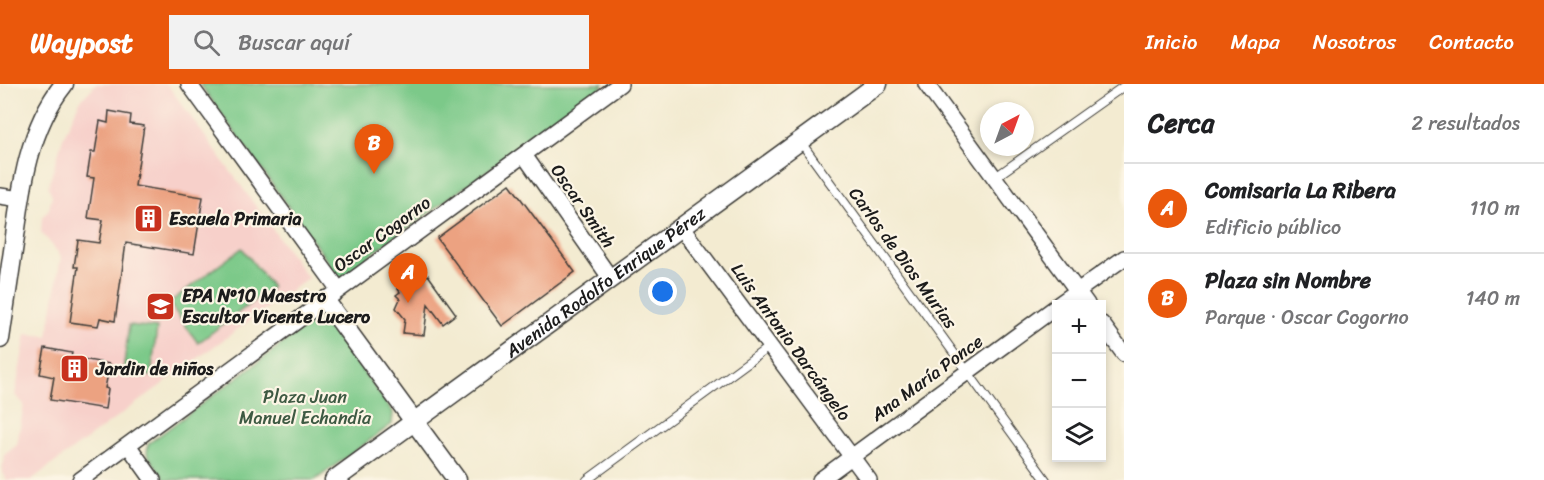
<!DOCTYPE html>
<html lang="es">
<meta charset="utf-8">
<style>
:root{--surface:#fff;--page:#f2f2f2;--text:#202124;--muted:#757577;--line:#e0e0e0;--accent:#ea580c}
body{margin:0;font-family:Sriracha,sans-serif;background:var(--page);color:var(--text)}
.controls{position:absolute;right:18px;bottom:18px;display:grid;overflow:hidden;border-radius:0px;box-shadow:0 3px 9px #0003}
.controls button{width:54px;height:54px;display:grid;place-items:center;padding:0;border:0;border-bottom:2px solid var(--line);background:var(--surface);color:var(--text);font:30px sans-serif}
.compass{position:absolute;left:980px;top:18px;width:54px;height:54px;border-radius:50%;background:var(--surface);box-shadow:0 3px 9px #0003;rotate:41deg}
.you{position:absolute;left:663px;top:208px;width:21px;height:21px;margin:-15px;border:4px solid #fff;border-radius:50%;background:#1a73e8;box-shadow:0 0 0 9px #1a73e833}
.badge{display:grid;place-items:center;width:39px;height:39px;border-radius:50%;background:var(--accent);color:#fff;font-size:20px;font-weight:700}
.pin{position:absolute;translate:-50% -50px;filter:drop-shadow(0 2px 3px #0008)}
.pin::after{content:'';position:absolute;top:32px;width:21px;height:18px;background:inherit;clip-path:polygon(0 0,100% 0,50% 100%)}
.list{margin:0;padding:0;list-style:none}
h2{display:flex;justify-content:space-between;align-items:center;height:78px;margin:0;padding:0 24px;font-size:26px}
h2 small{font-size:20px;font-weight:400;color:var(--muted)}
.list li{display:grid;grid-template-columns:39px 1fr auto;gap:18px;align-items:center;box-sizing:border-box;height:90px;padding:0 24px;border-top:2px solid var(--line)}
.list b{display:block;font-size:22px;white-space:nowrap}
.list p{margin:0;font-size:20px;white-space:nowrap;color:var(--muted)}
.list em{font-size:20px;font-style:normal;color:var(--muted)}
.icon{flex:none;width:33px;height:33px;fill:none;stroke:currentColor;stroke-width:2;stroke-linecap:round;stroke-linejoin:round}
.map{position:relative;flex:none;width:1124px;height:396px;overflow:hidden}
header{display:flex;align-items:center;gap:36px;box-sizing:border-box;height:84px;padding:0 30px;background:var(--accent);color:#fff}
header strong{font-size:28px}
nav{display:flex;gap:33px;margin-inline-start:auto;font-size:21px}
.search{width:420px;height:54px;background:var(--page);display:flex;align-items:center;gap:15px;box-sizing:border-box;padding:0 21px;border-radius:0px;color:var(--muted);font-size:22px}
main{display:flex}
aside{flex:1;background:var(--surface)}
.map>svg:first-child{display:block}
</style>
<header>
<strong>Waypost</strong>
<div class="search"><svg class="icon" aria-label="search" viewBox="0 0 24 24"><circle cx="10" cy="10" r="6"/><path d="M15 15l6 6"/></svg>Buscar aquí</div>
<nav><a>Inicio</a><a>Mapa</a><a>Nosotros</a><a>Contacto</a></nav>
</header>
<main>
<div class="map">
<svg width="1124" height="396" viewBox="0 0 1124 396">
<rect width="100%" height="100%" fill="#fcf5e5"/>
<filter id="ink" filterUnits="userSpaceOnUse"><feTurbulence type="fractalNoise" baseFrequency=".0167" numOctaves="2"/><feDisplacementMap in="SourceGraphic" scale="12" xChannelSelector="R" yChannelSelector="G"/><feConvolveMatrix kernelMatrix="1 2 1 2 8 2 1 2 1" color-interpolation-filters="sRGB"/></filter>
<filter id="wash" filterUnits="userSpaceOnUse"><feTurbulence type="fractalNoise" baseFrequency=".008" numOctaves="4" result="noise"/><feDisplacementMap in="SourceGraphic" scale="24" xChannelSelector="R" yChannelSelector="G"/><feGaussianBlur stdDeviation="1.35" result="paint"/><feColorMatrix in="noise" values="0 0 0 0 0 0 0 0 0 0 0 0 0 0 0 0 0 1.4 0 .05"/><feComposite in="paint" operator="in"/></filter>
<g filter="url(#wash)">
<rect width="100%" height="100%" fill="#f3ebd1"/>
<path fill="#f7d0ca" d="M 96,0 L 167,0 L 308,194 L 31,396 L 7,396 L 2,389 L 4,371 L 17,361 L 24,320 L 15,311 L 26,250 L 48,252 L 61,172 L 41,148 L 42,133 L 49,125 L 52,111 L 48,103 L 63,54 L 80,17 Z"/>
<path fill="#7bc989" stroke="#4c7252" stroke-width="1.5" d="M 200,0 L 604,0 L 597,8 L 370,171 C 350,191 342,210 326,175 Z
M 242,164 L 272,203 L 198,259 L 169,219 Z
M 313,237 L 327,238 L 393,328 L 392,340 L 315,396 L 165,396 L 147,370 L 148,360 Z
M 129,241 L 157,244 L 151,292 L 123,288 Z"/>
<g id="blocks">
<path fill="#eca281" d="M 109,27 L 131,31 L 130,40 L 144,42 L 135,102 L 203,113 L 194,170 L 126,159 L 115,237 L 100,234 L 98,242 L 70,238 L 78,183 L 74,183 L 78,156 L 99,159 L 103,136 L 88,134 L 94,94 L 87,93 L 91,68 L 95,68 L 100,37 L 108,39 Z
M 510,100 L 575,188 L 502,242 L 437,154 Z
M 428,191 L 456,230 L 443,240 L 428,220 L 424,251 L 403,249 L 405,235 L 396,224 L 400,215 L 396,211 L 400,208 L 398,205 L 399,197 L 405,193 L 410,194 L 415,201 Z
M 45,264 L 72,269 L 71,273 L 110,280 L 105,304 L 108,305 L 105,325 L 50,316 L 54,293 L 40,290 Z"/>
</g>
</g>
<g filter="url(#ink)">
<use href="#blocks" fill-opacity="0" stroke="#3c3b37" stroke-width="1.5"/>
<g fill="none" stroke-linecap="round" stroke-linejoin="round">
<defs>
<path id="service" d="M 800,57 L 1046,396
M 994,94 L 1124,2
M 587,396 L 770,262"/>
<path id="minor" d="M 189,0 L 339,206
M 926,0 L 1087,220
M 524,71 L 611,195
M 0,112 L 20,115
M 682,144 L 869,396
M 1059,220 L 1124,174
M 1102,240 L 1124,270
M 128,361 L 153,396
M 80,396 L 620,0
M 820,396 L 1056,223"/>
<g id="tertiary">
<path d="M 325,216 L 457,396"/>
<path d="M 0,255 C 5,223 9,192 14,160 C 21,105 28,45 64,0"/>
<path id="s1" d="M 334,396 L 878,0"/>
</g>
</defs>
<use href="#service" stroke="#3c3b37" stroke-width="10"/>
<use href="#minor" stroke="#3c3b37" stroke-width="18"/>
<use href="#tertiary" stroke="#3c3b37" stroke-width="21"/>
<use href="#service" stroke="#fff" stroke-width="8"/>
<use href="#minor" stroke="#fff" stroke-width="15"/>
<use href="#tertiary" stroke="#fff" stroke-width="18"/>
</g>
</g>
<defs>
<symbol id="building-square" viewBox="-11 -11 22 22"><rect x="-9" y="-9" width="18" height="18" rx="4" fill="#c8321e" stroke="#fcf5e5"/><path d="M-4-6H4V6H1V3H-1V6H-4ZM-2.5-4.3h1.7v1.8h-1.7ZM.8-4.3h1.7v1.8H.8ZM-2.5-1h1.7V.8h-1.7ZM.8-1h1.7V.8H.8Z" fill="#fff"/></symbol>
<symbol id="school-square" viewBox="-11 -11 22 22"><rect x="-9" y="-9" width="18" height="18" rx="4" fill="#c8321e" stroke="#fcf5e5"/><path d="M0-5L7-2L0 1L-7-2ZM-4 1L0 2.5L4 1V4Q0 6-4 4Z" fill="#fff"/></symbol>
</defs>
<g fill-rule="evenodd">
<use href="#building-square" x="132" y="118" width="33" height="33"/>
<use href="#school-square" x="144" y="206" width="33" height="33"/>
<use href="#building-square" x="58" y="268" width="33" height="33"/>
</g>
<g text-anchor="middle" stroke-width="4.5" stroke-linejoin="round" paint-order="stroke">
<g font-size="18" fill="#1c1c1c" stroke="#fcf5e5">
<text transform="translate(583 122) rotate(55)" y="6">Oscar Smith</text>
<text transform="translate(382 150) rotate(-36)" y="6">Oscar Cogorno</text>
<text transform="translate(903 174) rotate(54)" y="6">Carlos de Dios Murias</text>
<text dy="6" stroke="none"><textPath href="#s1" startOffset="336">Avenida Rodolfo Enrique Pérez</textPath></text>
<text transform="translate(791 258) rotate(54)" y="6">Luis Antonio Darcángelo</text>
<text transform="translate(927 294) rotate(-36)" y="6">Ana María Ponce</text>
</g>
<g font-size="18" font-weight="bold" fill="#1c1c1c" stroke="#fcf5e5" text-anchor="start">
<text x="169" y="141">Escuela Primaria</text>
<text x="182" y="218">EPA Nº10 Maestro<tspan x="182" dy="21">Escultor Vicente Lucero</tspan></text>
<text x="96" y="291">Jardin de niños</text>
</g>
<g font-size="18" fill="#3d5942" stroke="#fcf5e5">
<text x="305" y="319">Plaza Juan<tspan x="305" dy="21">Manuel Echandía</tspan></text>
</g>
</g>
</svg>
<div class="controls">
<button>+</button>
<button>−</button>
<button><svg class="icon" aria-label="layers" viewBox="0 0 24 24"><path d="M12 4l9 5-9 5-9-5zM3 14l9 5 9-5"/></svg></button>
</div>
<svg class="compass" viewBox="-18 -18 36 36"><path d="M0-13l5 13h-10z" fill="#e53935"/><path d="M0 13l5-13h-10z" fill="#757577"/></svg>
<div class="you"></div>
<div class="pin badge" style="left:408px;top:219px">A</div>
<div class="pin badge" style="left:374px;top:90px">B</div>
</div>
<aside>
<h2>Cerca<small>2 resultados</small></h2>
<ul class="list">
<li><span class="badge">A</span><div><b>Comisaria La Ribera</b><p>Edificio público</p></div><em>110 m</em></li>
<li><span class="badge">B</span><div><b>Plaza sin Nombre</b><p>Parque · Oscar Cogorno</p></div><em>140 m</em></li>
</ul>
</aside>
</main>
